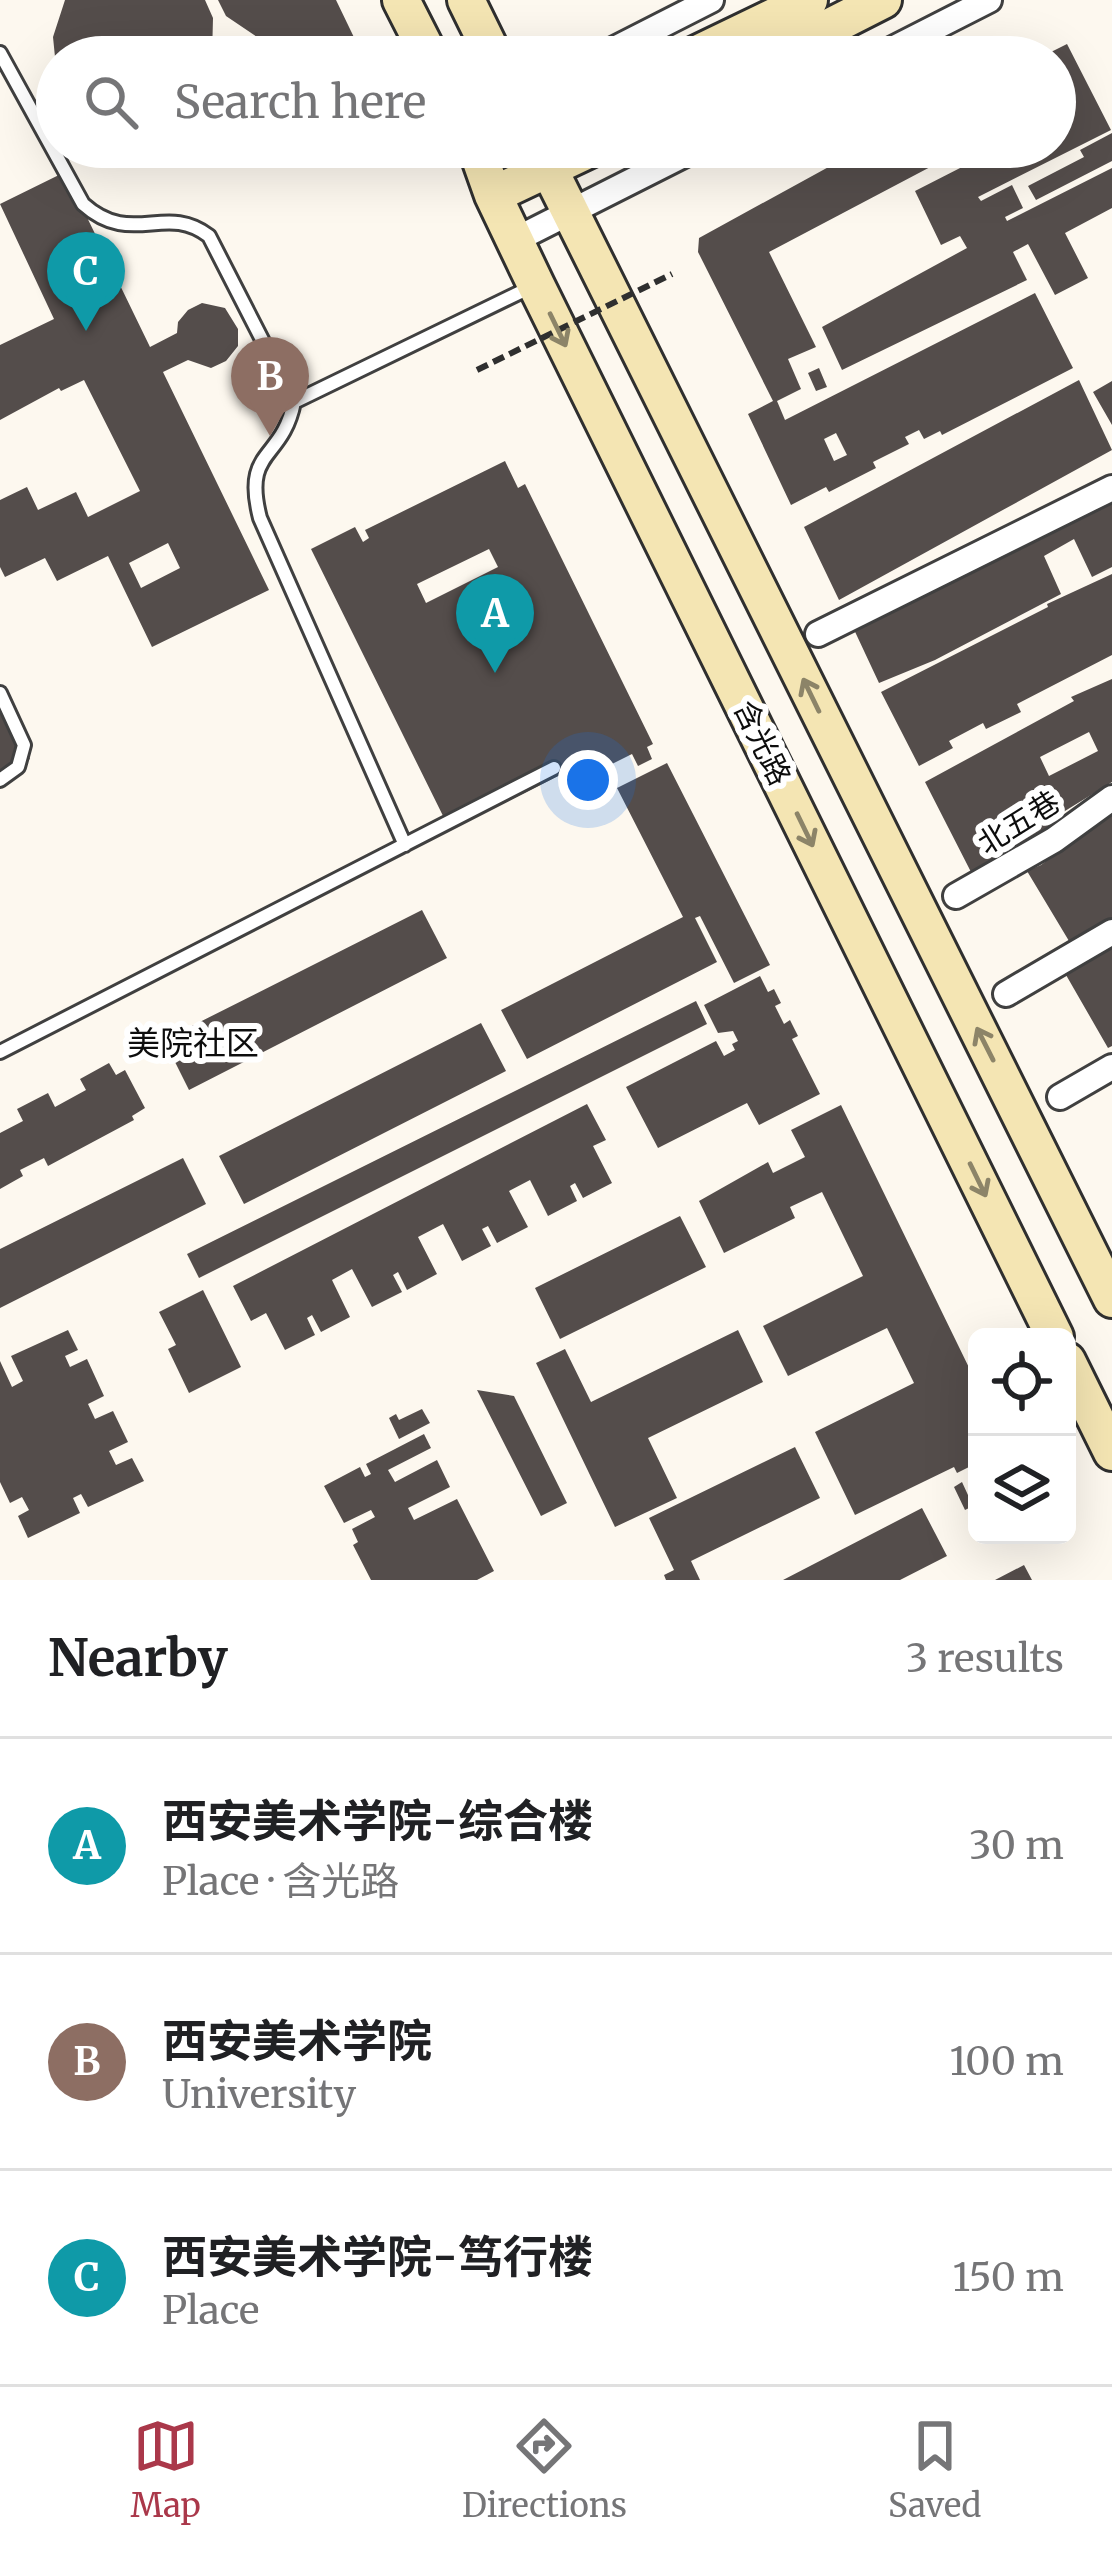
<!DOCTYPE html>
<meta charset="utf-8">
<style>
:root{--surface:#fff;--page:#f6f6f6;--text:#202124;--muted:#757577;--line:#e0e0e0;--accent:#aa384a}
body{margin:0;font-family:Merriweather,"Noto Sans SC",serif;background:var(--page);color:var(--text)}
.controls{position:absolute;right:36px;bottom:36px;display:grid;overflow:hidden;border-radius:18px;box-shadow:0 12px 48px #0002}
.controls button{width:108px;height:108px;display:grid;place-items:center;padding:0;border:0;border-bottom:3px solid var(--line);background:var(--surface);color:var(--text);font:60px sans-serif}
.you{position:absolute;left:588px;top:780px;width:42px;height:42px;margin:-30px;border:9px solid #fff;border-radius:50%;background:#1a73e8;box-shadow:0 0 0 18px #1a73e833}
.badge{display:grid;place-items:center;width:78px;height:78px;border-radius:50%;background:var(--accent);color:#fff;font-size:39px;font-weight:700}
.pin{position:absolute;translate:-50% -99px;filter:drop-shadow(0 3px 6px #0008)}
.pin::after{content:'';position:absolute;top:63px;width:42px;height:36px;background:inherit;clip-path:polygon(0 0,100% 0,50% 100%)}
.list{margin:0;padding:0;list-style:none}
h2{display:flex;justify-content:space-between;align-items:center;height:156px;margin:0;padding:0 48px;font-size:51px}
h2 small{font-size:39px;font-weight:400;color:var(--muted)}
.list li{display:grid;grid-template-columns:78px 1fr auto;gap:36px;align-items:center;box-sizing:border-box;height:216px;padding:0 48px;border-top:3px solid var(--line)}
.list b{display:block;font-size:45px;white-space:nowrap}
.list p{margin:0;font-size:39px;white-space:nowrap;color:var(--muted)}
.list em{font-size:39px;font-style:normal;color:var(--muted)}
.icon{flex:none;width:66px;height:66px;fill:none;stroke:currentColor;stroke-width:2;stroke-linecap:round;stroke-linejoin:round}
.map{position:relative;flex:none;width:1112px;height:1580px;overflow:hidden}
.search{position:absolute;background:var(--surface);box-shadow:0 12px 48px #0002;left:36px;right:36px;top:36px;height:132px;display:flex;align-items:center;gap:30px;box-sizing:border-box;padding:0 42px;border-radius:66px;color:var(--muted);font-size:45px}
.sheet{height:804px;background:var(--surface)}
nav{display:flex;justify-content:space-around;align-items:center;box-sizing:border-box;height:168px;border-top:3px solid var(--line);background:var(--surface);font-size:33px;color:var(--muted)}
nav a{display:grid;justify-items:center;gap:6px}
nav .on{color:var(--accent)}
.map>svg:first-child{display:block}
</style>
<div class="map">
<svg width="1112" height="1580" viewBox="0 0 1112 1580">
<rect width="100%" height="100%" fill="#fdf8ef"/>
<path fill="#544d4b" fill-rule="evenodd" d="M 65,0 L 205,0 L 213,18 L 212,57 L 55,57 L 53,37 Z
M 218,0 L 336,0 L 362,54 L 275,57 L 269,45 L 226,16 Z
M 1067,44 L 1111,130 L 978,197 L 981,201 L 1012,185 L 1023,208 L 1005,217 L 1007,221 L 1112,168 L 1112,208 L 1065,233 L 1088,278 L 1055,295 L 1028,244 L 1013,252 L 1027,280 L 842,370 L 822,327 L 967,248 L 960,236 L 941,245 L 915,191 L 964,166 L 954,147 L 981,147 L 990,166 L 1005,159 L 999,147 L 1055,147 L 1055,57 L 1041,57 Z
M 1112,133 L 1112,161 L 1036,200 L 1028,186 L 1084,157 L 1080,150 Z
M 865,147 L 948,147 L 953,155 L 769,252 L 816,347 L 788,359 L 801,389 L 777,401 L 785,420 L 1035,293 L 1073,368 L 942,435 L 940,431 L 924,439 L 919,430 L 905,437 L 909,444 L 873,462 L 876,468 L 829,492 L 826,487 L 791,505 L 748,414 L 773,401 L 698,252 L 699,238 ZM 836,433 L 847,455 L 834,461 L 824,439 Z
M 65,172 L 150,347 L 177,333 L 178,322 L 188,310 L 202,303 L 225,308 L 238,329 L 238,346 L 226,361 L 211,368 L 188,360 L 163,372 L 269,590 L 152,647 L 108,556 L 57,581 L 45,558 L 5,577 L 0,567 L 0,500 L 27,487 L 38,510 L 76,492 L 88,517 L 140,491 L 84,380 L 61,391 L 59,388 L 0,420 L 0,345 L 54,319 L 0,204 ZM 168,543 L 180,568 L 141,588 L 129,563 Z
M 819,368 L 827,387 L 816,391 L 808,373 Z
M 1079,380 L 1112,450 L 839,600 L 804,527 Z
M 1112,381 L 1112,425 L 1093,392 Z
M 505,461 L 518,488 L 525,484 L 653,744 L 647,747 L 652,759 L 638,766 L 632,754 L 604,768 L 598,756 L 450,830 L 311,549 L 355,527 L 363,542 L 369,538 L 365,530 ZM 489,549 L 498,567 L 426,603 L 417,584 Z
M 1112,486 L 1112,567 L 1092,577 L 1074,539 L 1044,556 L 1061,594 L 935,660 L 879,683 L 850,621 Z
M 1112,574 L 1112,655 L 1017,704 L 1021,712 L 986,729 L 983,723 L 949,741 L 953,748 L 919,766 L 881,692 L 1048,607 L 1047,604 Z
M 1112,679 L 1112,782 L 1052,819 L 1053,824 L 1026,847 L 971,872 L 925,782 L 1074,701 L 1071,697 ZM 1089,732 L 1098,751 L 1049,776 L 1040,757 Z
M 0,700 L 30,759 L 0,774 Z
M 667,763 L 770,965 L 734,983 L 700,916 L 695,918 L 717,962 L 527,1059 L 501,1010 L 683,917 L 617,788 Z
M 1112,810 L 1112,920 L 1072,946 L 1027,871 L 1041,865 Z
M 422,910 L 447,958 L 189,1090 L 164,1040 Z
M 1112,936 L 1112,1046 L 1108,1048 L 1062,968 Z
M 760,976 L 768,992 L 774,989 L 781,1003 L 775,1006 L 784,1024 L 790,1020 L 798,1036 L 792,1039 L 820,1094 L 759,1125 L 747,1103 L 658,1148 L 626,1087 L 716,1041 L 724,1056 L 735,1050 L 732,1044 L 738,1041 L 733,1031 L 718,1033 L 704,1005 Z
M 696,1001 L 707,1024 L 199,1278 L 187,1254 Z
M 481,1023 L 506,1071 L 244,1204 L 219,1156 Z
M 109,1063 L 116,1075 L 125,1070 L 145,1108 L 132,1116 L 134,1120 L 48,1166 L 44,1158 L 20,1170 L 23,1176 L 0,1189 L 0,1133 L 23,1121 L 17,1109 L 48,1093 L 55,1107 L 86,1090 L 80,1079 Z
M 587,1104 L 606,1140 L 593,1146 L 612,1183 L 583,1198 L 575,1183 L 570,1186 L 577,1201 L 548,1216 L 530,1180 L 509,1191 L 528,1227 L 497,1243 L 488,1226 L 482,1229 L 491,1246 L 462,1261 L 443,1224 L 418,1237 L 437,1274 L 407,1290 L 398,1272 L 393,1275 L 402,1292 L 372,1307 L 352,1269 L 332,1280 L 350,1317 L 321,1332 L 312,1315 L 307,1318 L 315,1335 L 285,1350 L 266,1313 L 251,1321 L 233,1286 Z
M 841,1105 L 977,1384 L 977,1463 L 957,1473 L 954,1467 L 855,1515 L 815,1432 L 914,1383 L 887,1328 L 788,1376 L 763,1326 L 863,1276 L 822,1192 L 790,1207 L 795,1218 L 724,1253 L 699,1201 L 768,1162 L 773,1173 L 805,1157 L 791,1130 Z
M 183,1158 L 206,1204 L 0,1308 L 0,1249 Z
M 680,1216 L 706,1267 L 560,1339 L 535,1288 Z
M 203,1290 L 241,1367 L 189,1393 L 168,1349 L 176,1345 L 159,1312 Z
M 68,1330 L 78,1350 L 65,1356 L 70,1367 L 87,1359 L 104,1396 L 88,1404 L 95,1419 L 113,1411 L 128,1442 L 109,1451 L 116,1465 L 132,1458 L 144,1481 L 88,1507 L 81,1494 L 73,1498 L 80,1513 L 28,1538 L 18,1516 L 29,1510 L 22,1497 L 10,1503 L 0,1482 L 0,1361 L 12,1387 L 23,1381 L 11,1356 Z
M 738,1330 L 763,1382 L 648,1438 L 677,1498 L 615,1527 L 536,1363 L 565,1349 L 591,1402 Z
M 477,1390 L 514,1396 L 567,1503 L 541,1516 Z
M 422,1409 L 430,1423 L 399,1439 L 389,1418 L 396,1414 L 399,1420 Z
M 424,1434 L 431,1448 L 388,1470 L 395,1482 L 437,1460 L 450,1487 L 408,1508 L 414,1520 L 457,1499 L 494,1571 L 477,1580 L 371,1580 L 353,1545 L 358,1542 L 352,1529 L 375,1517 L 371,1510 L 344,1523 L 324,1486 L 360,1467 L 365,1477 L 371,1474 L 366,1464 Z
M 795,1447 L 820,1498 L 691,1561 L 700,1580 L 666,1580 L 664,1575 L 674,1570 L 649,1518 Z
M 962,1482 L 973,1506 L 965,1510 L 954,1487 Z
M 922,1508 L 947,1556 L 900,1580 L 783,1580 Z
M 1024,1565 L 1032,1580 L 995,1580 Z"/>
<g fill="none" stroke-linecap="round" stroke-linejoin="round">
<defs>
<path id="lane" d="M 0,53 L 83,204 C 132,248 165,202 209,236 L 294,402 C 282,462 242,448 260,518 L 405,845
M 294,402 L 531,287
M 0,693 L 24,745 L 18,767 L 0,780
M 0,1052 L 554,768"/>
<path id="street" d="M 599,57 L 711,0
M 877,57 L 989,0
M 515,240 L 699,147
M 818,634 L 1112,488
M 956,896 L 1054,840 L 1112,798
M 1006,994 L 1112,932
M 1060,1097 L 1112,1067"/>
<path id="secondary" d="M 401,0 L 430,57
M 466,0 L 494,57
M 691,57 L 809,0
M 771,57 L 883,0
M 476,147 L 493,195 L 536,285 L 1055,1337
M 538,147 L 1112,1299
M 493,195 L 594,147
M 1067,1361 L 1112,1452"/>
</defs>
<use href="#lane" stroke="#404040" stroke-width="18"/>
<use href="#street" stroke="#404040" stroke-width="30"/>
<use href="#secondary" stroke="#2f2f2f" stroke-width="42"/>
<use href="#lane" stroke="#fff" stroke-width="12"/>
<use href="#street" stroke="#fff" stroke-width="24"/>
<use href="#secondary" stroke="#f4e5b3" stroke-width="36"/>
<path stroke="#2f2f2f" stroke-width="6" stroke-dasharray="12 6" stroke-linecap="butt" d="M 477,370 L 672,274"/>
</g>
<defs><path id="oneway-shaft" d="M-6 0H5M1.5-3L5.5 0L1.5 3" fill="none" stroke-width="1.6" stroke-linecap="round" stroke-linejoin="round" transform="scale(3)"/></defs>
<g stroke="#8c8468">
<use href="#oneway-shaft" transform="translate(558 330) rotate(64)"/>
<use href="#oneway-shaft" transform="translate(811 695) rotate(-116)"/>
<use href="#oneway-shaft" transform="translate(805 830) rotate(64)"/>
<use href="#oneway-shaft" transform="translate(985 1044) rotate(-117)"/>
<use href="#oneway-shaft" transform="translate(978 1180) rotate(64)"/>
</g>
<g text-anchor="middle" stroke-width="12" stroke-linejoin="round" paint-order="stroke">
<g font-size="30" fill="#0d0d0d" stroke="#fff">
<text transform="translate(762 743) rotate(64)" y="10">含光路</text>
<text transform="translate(1019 823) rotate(-32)" y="10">北五巷</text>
</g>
<g font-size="33" fill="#0d0d0d" stroke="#fff">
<text x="193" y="1055">美院社区</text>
</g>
</g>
</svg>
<div class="controls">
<button><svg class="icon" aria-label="locate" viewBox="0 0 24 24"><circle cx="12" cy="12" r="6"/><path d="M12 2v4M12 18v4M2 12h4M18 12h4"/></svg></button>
<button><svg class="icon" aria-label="layers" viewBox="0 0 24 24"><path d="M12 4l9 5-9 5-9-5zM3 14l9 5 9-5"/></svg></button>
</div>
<div class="you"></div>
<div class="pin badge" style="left:495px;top:673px;background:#0f9aa8">A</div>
<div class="pin badge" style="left:270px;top:436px;background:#8d6e63">B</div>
<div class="pin badge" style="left:86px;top:331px;background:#0f9aa8">C</div>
<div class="search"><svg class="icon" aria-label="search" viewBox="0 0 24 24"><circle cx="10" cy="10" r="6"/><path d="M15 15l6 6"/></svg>Search here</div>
</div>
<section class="sheet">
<h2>Nearby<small>3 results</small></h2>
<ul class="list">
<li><span class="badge" style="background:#0f9aa8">A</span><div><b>西安美术学院-综合楼</b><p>Place · 含光路</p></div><em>30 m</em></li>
<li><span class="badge" style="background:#8d6e63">B</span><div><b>西安美术学院</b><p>University</p></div><em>100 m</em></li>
<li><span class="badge" style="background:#0f9aa8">C</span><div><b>西安美术学院-笃行楼</b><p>Place</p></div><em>150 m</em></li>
</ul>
</section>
<nav>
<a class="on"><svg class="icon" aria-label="map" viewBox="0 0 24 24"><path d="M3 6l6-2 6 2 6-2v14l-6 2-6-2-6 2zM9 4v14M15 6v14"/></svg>Map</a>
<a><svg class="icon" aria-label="directions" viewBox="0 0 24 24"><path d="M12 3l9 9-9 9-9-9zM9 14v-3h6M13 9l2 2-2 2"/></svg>Directions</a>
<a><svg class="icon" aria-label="saved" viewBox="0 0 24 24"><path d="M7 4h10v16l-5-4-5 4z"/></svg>Saved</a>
</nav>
